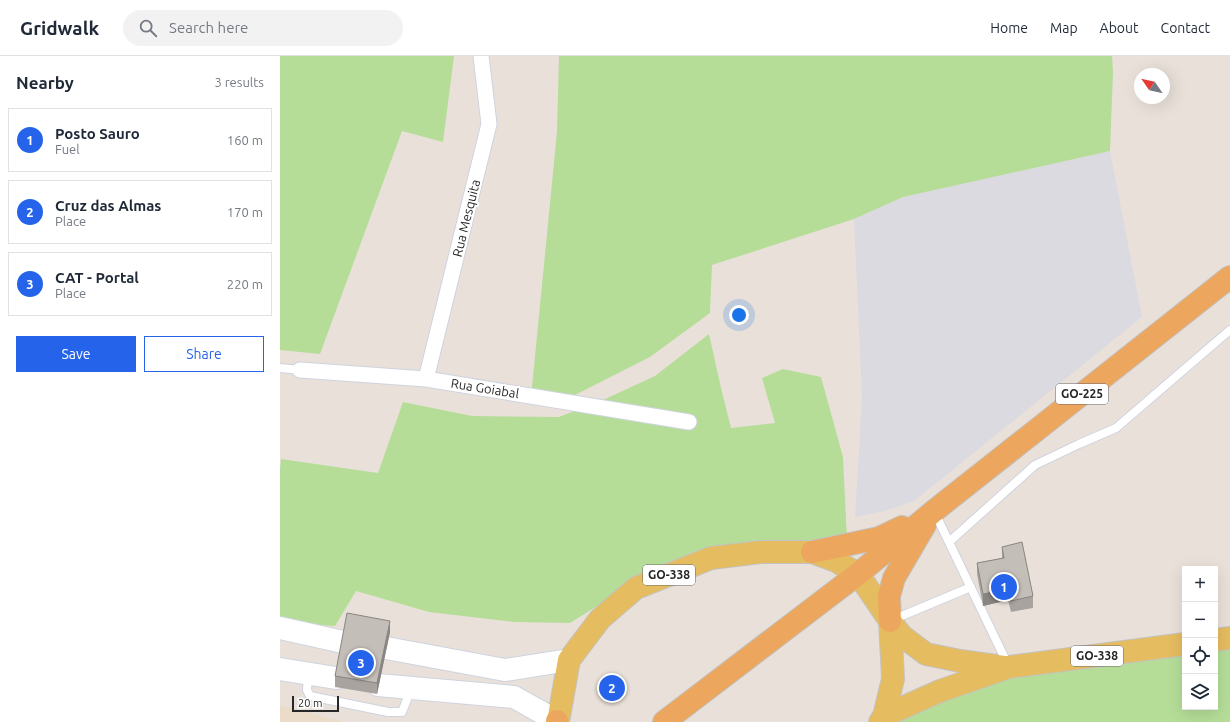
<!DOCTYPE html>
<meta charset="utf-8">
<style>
:root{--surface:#fff;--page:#f2f2f3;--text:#1f2937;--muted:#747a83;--line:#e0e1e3;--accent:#2563eb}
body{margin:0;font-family:Ubuntu,sans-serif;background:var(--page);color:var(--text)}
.controls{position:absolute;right:12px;bottom:12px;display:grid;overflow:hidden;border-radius:0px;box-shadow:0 4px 16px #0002}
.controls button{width:36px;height:36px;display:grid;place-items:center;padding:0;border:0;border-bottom:1px solid var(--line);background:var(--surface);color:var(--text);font:20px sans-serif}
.compass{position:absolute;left:854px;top:12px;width:36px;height:36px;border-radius:50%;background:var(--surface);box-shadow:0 4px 16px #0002;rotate:304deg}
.scale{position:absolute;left:12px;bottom:10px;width:47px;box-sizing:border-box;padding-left:4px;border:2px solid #272727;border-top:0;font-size:11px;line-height:14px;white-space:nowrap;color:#272727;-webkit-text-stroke:3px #fff;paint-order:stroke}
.you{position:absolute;left:459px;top:259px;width:14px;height:14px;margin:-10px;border:3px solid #fff;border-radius:50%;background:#1a73e8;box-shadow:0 0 0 6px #1a73e833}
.badge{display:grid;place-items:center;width:26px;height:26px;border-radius:50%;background:var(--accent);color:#fff;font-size:13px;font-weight:700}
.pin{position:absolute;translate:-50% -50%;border:2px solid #fff;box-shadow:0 1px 4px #0006}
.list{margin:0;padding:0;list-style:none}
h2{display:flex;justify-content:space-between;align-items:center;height:52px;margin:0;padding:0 16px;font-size:17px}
h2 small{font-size:13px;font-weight:400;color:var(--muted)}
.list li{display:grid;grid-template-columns:26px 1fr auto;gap:12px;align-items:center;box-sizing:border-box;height:64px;margin:0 8px 8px;padding:0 8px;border:1px solid var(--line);border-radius:0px}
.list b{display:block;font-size:15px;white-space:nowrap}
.list p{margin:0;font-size:13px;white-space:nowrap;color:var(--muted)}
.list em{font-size:13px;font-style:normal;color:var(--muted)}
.actions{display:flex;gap:8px;padding:12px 16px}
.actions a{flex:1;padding:9px 0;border:1px solid var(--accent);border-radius:0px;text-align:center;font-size:14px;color:var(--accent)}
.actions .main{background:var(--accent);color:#fff}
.icon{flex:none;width:22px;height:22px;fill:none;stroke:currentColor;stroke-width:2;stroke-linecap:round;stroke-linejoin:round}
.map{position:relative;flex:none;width:950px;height:666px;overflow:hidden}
header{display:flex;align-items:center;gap:24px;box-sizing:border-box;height:56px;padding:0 20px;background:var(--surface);border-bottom:1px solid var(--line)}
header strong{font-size:19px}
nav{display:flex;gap:22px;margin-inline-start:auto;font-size:14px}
.search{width:280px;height:36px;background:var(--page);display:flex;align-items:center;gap:10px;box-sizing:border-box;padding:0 14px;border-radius:22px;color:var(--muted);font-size:15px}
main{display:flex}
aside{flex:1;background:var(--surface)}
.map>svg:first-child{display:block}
</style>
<header>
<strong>Gridwalk</strong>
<div class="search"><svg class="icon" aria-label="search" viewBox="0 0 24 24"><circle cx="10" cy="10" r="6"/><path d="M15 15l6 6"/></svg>Search here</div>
<nav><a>Home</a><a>Map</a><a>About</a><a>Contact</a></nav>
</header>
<main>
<aside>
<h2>Nearby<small>3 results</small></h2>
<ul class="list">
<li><span class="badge">1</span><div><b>Posto Sauro</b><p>Fuel</p></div><em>160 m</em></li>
<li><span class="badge">2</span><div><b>Cruz das Almas</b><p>Place</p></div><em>170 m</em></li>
<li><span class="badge">3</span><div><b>CAT - Portal</b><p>Place</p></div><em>220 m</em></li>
</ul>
<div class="actions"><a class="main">Save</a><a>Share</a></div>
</aside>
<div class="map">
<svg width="950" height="666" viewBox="0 0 950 666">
<rect width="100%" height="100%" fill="#e9e1d9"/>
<path fill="#dbdae1" d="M 830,95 L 862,261 L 634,445 L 605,455 L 575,461 L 582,342 L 574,163 L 623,141 Z"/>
<path fill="#eadcc9" d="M 0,649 L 64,666 L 0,666 Z"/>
<path fill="#b5dd98" d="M 0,0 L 174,0 L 163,86 L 122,75 L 40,298 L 0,294 Z
M 279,0 L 832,0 L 833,16 L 830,95 L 623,141 L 574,163 L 432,209 L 430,257 L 370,301 L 283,345 L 251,341 L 277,76 Z
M 429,278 L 441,332 L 451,372 L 495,367 L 482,322 L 503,313 L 541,321 L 563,401 L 567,484 L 432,497 L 330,542 L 290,567 L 234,566 L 149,556 L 76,535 L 55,570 L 0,566 L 0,414 L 1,403 L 98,417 L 123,346 L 192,360 L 279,361 L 323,344 L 375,320 Z
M 950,582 L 950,666 L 600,666 L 660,635 L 905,588 L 905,651 L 935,651 L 935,584 Z"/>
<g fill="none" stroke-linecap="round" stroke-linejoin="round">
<defs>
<path id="service" d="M 0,312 L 20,314
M 654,455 L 728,609
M 669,486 L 755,409 L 799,388 L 836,372 L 950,274
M 612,564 L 691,531
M 28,618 L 27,634 L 30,640 L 108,656 L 122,656 L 131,633"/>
<path id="minor" d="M 20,314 L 146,323 L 409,366
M 146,323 L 209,68 L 201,0"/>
<path id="secondary" d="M 0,572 L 63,586
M 106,592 L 225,614 L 289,604
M 0,613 L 56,622
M 98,629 L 234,641 L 277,665"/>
<path id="primary" d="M 610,565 L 622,580 L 646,598 L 680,605 L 724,611
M 935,584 L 950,582
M 604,660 L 660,635 L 729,611 L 905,588
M 278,666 L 289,604 L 320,563 L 356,532 L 431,502 L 481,496 L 532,496 L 556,505 L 578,518 L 610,565 L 613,623 L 604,660 L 600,666"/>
<path id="trunk" d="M 532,496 L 599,482 L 622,471
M 610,565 L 609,540 L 614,522 L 645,469
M 277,666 L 277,665
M 384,666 L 578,518 L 654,455 L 950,221"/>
</defs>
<use href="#service" stroke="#cfd3df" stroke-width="10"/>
<use href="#minor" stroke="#cfd3df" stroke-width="17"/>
<use href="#secondary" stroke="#cfd3df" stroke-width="24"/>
<use href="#primary" stroke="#c3c3c3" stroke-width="24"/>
<use href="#trunk" stroke="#c3c3c3" stroke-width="24"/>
<use href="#service" stroke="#fff" stroke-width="8"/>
<use href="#minor" stroke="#fff" stroke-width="15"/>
<use href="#secondary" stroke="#fff" stroke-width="22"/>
<use href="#primary" stroke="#e6bc60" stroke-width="22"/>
<use href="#trunk" stroke="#eca65d" stroke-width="22"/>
</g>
<path fill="#a9a39f" d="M 722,491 L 753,540 L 753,552 L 731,556 L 728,544 L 703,550 L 697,518 L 697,507 L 722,502 Z
M 110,576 L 97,638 L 55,631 L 55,620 Z"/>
<path fill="#898582" d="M 728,533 L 728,544 L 703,550 L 703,538 Z
M 110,565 L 110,576 L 97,638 L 97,627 Z"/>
<path fill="#c4beb9" stroke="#898582" d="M 742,486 L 753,540 L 731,545 L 728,533 L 703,538 L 697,507 L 724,502 L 722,491 Z
M 67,557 L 110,565 L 97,627 L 55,620 Z"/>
<g text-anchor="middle" stroke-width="4" stroke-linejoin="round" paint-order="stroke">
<g fill="#fff" stroke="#686868" stroke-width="1">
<rect x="776" y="328" width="52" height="20" rx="3"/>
<rect x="363" y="509" width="52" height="20" rx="3"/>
<rect x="791" y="590" width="52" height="20" rx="3"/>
</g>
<g font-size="12" font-weight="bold" fill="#272727">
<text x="802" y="342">GO-225</text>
<text x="389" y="523">GO-338</text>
<text x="817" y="604">GO-338</text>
</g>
<g font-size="13" fill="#272727" stroke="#fff">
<text transform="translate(186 162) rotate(-76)" y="5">Rua Mesquita</text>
<text transform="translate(205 332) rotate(9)" y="5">Rua Goiabal</text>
</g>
</g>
</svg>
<div class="controls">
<button>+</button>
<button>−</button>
<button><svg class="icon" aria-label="locate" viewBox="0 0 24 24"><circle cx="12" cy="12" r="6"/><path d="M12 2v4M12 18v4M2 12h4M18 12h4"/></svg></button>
<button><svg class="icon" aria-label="layers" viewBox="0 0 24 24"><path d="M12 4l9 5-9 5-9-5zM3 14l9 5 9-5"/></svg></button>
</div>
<svg class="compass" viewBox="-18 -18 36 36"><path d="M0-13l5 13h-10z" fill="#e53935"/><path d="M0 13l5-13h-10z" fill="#747a83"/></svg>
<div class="scale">20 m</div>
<div class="you"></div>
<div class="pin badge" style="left:724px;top:531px">1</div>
<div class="pin badge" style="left:332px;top:632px">2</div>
<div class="pin badge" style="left:81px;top:607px">3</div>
</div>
</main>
